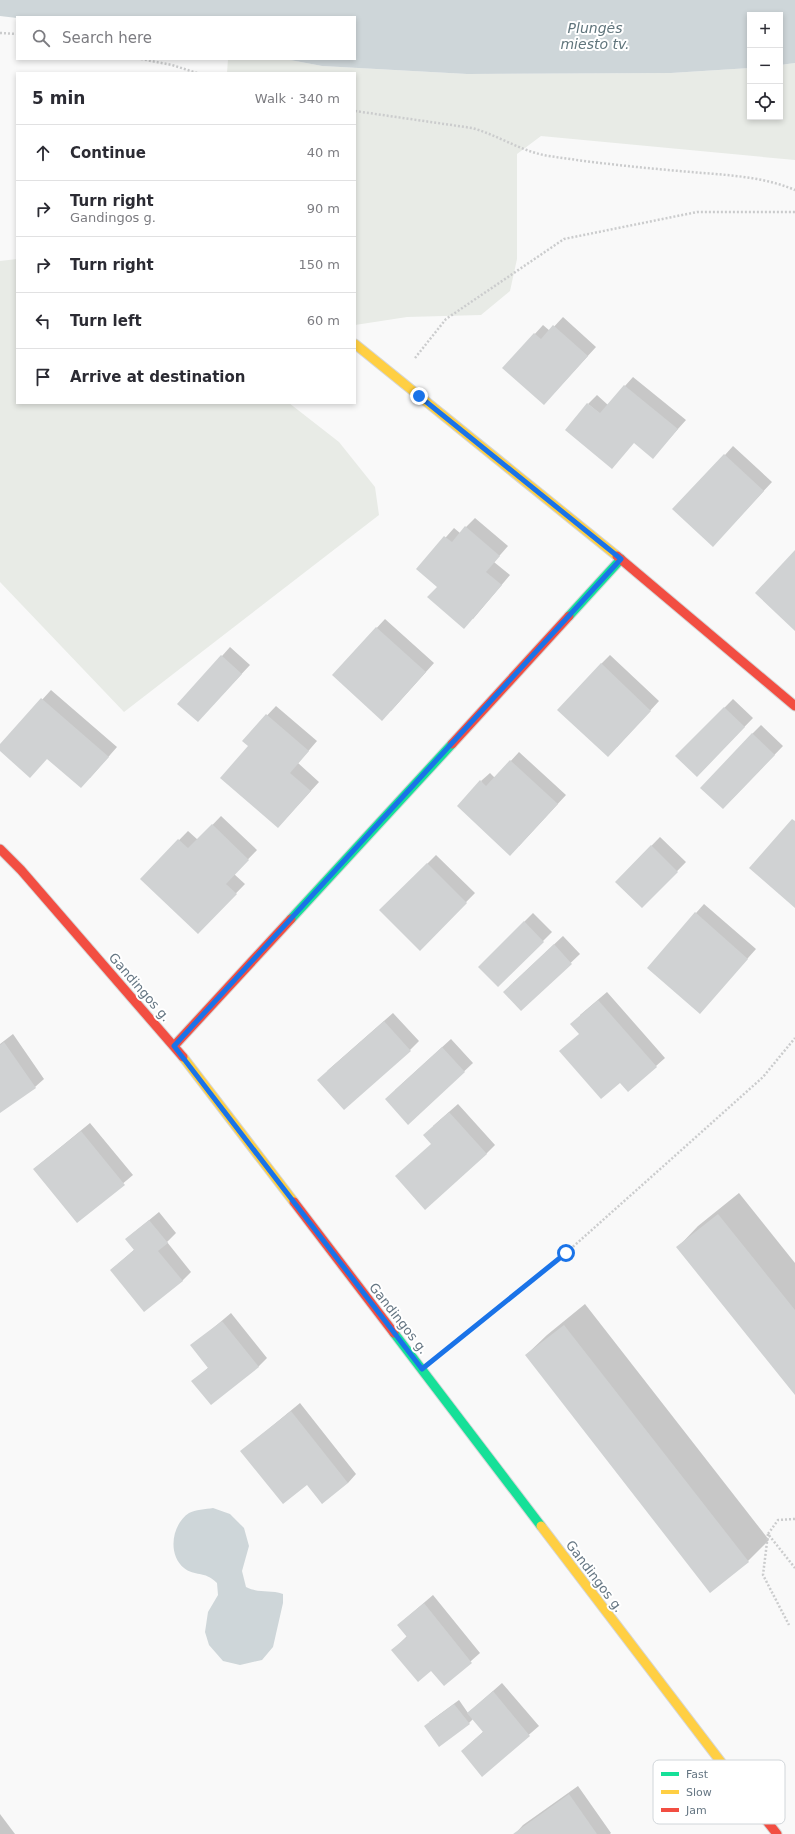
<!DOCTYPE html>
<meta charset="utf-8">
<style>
:root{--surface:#fff;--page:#f2f2f3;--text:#2b2b33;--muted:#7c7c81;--line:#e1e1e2}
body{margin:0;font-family:"DejaVu Sans",sans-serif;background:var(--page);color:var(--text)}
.controls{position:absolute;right:12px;top:12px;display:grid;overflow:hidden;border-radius:0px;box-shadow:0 2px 6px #0003}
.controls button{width:36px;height:36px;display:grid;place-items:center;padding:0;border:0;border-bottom:1px solid var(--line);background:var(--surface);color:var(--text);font:20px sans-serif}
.stop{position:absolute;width:12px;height:12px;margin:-9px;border:3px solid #1a73e8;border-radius:50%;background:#fff}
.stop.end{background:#1a73e8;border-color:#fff;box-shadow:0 1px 4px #0008}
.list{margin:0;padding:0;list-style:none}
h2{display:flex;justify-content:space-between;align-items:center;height:52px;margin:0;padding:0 16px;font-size:17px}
h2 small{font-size:13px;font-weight:400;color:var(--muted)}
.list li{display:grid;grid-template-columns:26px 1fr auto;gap:12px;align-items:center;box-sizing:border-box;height:56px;padding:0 16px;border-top:1px solid var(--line)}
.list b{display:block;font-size:15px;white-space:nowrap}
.list p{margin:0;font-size:13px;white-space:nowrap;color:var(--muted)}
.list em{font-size:13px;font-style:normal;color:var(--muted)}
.icon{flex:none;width:22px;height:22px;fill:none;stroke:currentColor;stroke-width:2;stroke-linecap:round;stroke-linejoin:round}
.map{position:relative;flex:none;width:795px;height:1834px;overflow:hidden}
.search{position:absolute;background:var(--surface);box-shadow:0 2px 6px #0003;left:16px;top:16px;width:340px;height:44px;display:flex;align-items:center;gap:10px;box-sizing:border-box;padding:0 14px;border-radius:0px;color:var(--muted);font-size:15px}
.panel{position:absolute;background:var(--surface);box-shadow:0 2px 6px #0003;left:16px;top:72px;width:340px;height:332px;border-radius:0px}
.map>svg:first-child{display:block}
</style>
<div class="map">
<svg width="795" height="1834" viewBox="0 0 795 1834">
<rect width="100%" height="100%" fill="#f9f9f9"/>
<path fill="#e8ebe6" d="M 228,59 L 285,59 L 322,66 L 467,74 L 671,73 L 750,68 L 750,117 L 780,117 L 780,65 L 795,63 L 795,160 L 541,136 L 517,154 L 517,259 L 510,291 L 481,315 L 407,317 L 355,325 L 355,73 L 227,73 Z
M 17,259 L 17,403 L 289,403 L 339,442 L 375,487 L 379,515 L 124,712 L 0,582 L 0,261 Z"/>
<path fill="#ced6d9" d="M 0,0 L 795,0 L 795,63 L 780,65 L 780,15 L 750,15 L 750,68 L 671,73 L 467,74 L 322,66 L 285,59 L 355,59 L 355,17 L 17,18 L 0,16 Z
M 213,1508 L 230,1514 L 244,1528 L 249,1546 L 242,1571 L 246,1587 C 260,1594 269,1589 283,1594 L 283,1603 L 273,1647 L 262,1660 L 240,1665 L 223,1661 L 209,1645 L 205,1632 L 208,1612 L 218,1595 L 217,1583 C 204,1570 195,1577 184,1568 C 167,1554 172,1524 189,1513 C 195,1510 206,1509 213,1508 Z"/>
<path fill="#0003" d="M 563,317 L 596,347 L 544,404 L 504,368 L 543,325 L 550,331 Z
M 633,377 L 686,420 L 653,457 L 588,404 L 597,395 L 608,405 Z
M 733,446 L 772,482 L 721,537 L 725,455 Z
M 475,518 L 508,546 L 494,562 L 510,575 L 473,619 L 418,569 L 454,528 L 460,533 Z
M 385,619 L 434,663 L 391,711 L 333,675 Z
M 230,647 L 250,665 L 206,712 L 222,656 Z
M 610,655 L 659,701 L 617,747 L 601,664 Z
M 51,690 L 117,747 L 90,778 L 48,758 L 0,750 L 0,746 Z
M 733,699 L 753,718 L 697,776 L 677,756 Z
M 276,706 L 317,741 L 298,763 L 319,782 L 278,827 L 249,746 L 243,741 Z
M 761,725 L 783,746 L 732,799 L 752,734 Z
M 519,752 L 566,795 L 519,846 L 481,781 L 490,773 L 495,778 Z
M 221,816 L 257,850 L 234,874 L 245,884 L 206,924 L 141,879 L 188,831 L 198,840 Z
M 660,837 L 686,862 L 642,907 L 616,882 Z
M 436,855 L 475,893 L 420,949 L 381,910 Z
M 704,904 L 756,949 L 700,1012 L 696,913 Z
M 533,913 L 552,932 L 498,986 L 479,967 Z
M 563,936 L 580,954 L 521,1010 L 513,983 Z
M 607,992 L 665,1058 L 628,1091 L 580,1034 L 580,1015 Z
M 393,1013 L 419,1041 L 410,1050 L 327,1071 Z
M 13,1034 L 44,1079 L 35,1087 L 0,1112 L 0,1044 Z
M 451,1039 L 473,1063 L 409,1123 L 395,1090 Z
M 458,1104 L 495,1145 L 486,1154 L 432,1144 L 433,1126 Z
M 90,1123 L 133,1175 L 77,1222 L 34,1169 Z
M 739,1193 L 795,1263 L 795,1394 L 678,1247 L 698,1226 Z
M 159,1212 L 176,1233 L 167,1242 L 191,1272 L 182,1281 L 111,1270 L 135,1249 L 126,1239 Z
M 585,1304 L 769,1540 L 748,1561 L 710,1591 L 526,1355 L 547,1335 Z
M 231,1313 L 267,1358 L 258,1367 L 193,1381 L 209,1367 L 192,1346 Z
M 300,1403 L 356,1474 L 348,1483 L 307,1484 L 242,1451 Z
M 433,1595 L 480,1653 L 444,1685 L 431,1670 L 393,1650 L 407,1636 L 398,1625 Z
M 502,1683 L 539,1726 L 482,1775 L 462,1751 L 484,1731 L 473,1719 L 469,1723 L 429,1722 L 459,1700 L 468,1713 Z
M 578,1786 L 611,1833 L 610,1834 L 515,1834 L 523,1825 Z
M 0,1814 L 15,1834 L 0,1834 Z"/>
<path fill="#d0d2d3" d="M 553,325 L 588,356 L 544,405 L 502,368 L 534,333 L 541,339 Z
M 624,385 L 678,429 L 653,459 L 634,443 L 612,469 L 565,430 L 587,403 L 600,413 Z
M 724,454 L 764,491 L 713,547 L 672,509 Z
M 465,526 L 500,556 L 486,572 L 502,585 L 464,629 L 427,597 L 437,587 L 416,569 L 444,536 L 452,542 Z
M 795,550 L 795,631 L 755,593 Z
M 376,627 L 426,672 L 382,721 L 332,675 Z
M 221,655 L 242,674 L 198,722 L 177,704 Z
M 601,663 L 651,711 L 608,757 L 557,710 Z
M 41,698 L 109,757 L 81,788 L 47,759 L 30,778 L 0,751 L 0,744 Z
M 724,707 L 745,727 L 697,777 L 675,756 Z
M 266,714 L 309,751 L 290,773 L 311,791 L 278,828 L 220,778 L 248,746 L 242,741 Z
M 752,733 L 775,755 L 723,809 L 700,788 Z
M 510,760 L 558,804 L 510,856 L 457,806 L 480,780 L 486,786 Z
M 792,819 L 795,821 L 795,908 L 749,868 Z
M 212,824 L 249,860 L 226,884 L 237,894 L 198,934 L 140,879 L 178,839 L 188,848 Z
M 651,845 L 678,872 L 642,908 L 615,882 Z
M 427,863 L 467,903 L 420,951 L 379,910 Z
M 695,912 L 748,959 L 700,1014 L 647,968 Z
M 524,921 L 544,942 L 498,987 L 478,967 Z
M 554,944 L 572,964 L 521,1011 L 503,992 Z
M 598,1000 L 657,1067 L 628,1092 L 620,1083 L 601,1099 L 559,1051 L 579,1034 L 570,1024 Z
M 384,1021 L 411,1051 L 344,1110 L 317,1080 Z
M 4,1042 L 36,1088 L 0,1113 L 0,1045 Z
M 442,1047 L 465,1072 L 408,1125 L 385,1099 Z
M 449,1112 L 487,1154 L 425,1210 L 395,1176 L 431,1144 L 423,1135 Z
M 81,1131 L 125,1185 L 77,1223 L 33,1169 Z
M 718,1214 L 795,1310 L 795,1395 L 676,1247 Z
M 149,1220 L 168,1243 L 158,1251 L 183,1281 L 144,1312 L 110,1270 L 134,1250 L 125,1239 Z
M 222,1321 L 259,1367 L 211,1405 L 191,1381 L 208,1368 L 190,1345 Z
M 564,1325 L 749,1562 L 710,1593 L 525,1355 Z
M 291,1411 L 348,1483 L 322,1504 L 307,1485 L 283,1504 L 240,1451 Z
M 424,1603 L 472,1663 L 444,1686 L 431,1671 L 418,1682 L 391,1650 L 407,1637 L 397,1625 Z
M 493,1691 L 530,1736 L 482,1777 L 461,1751 L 483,1732 L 467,1713 Z
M 454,1704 L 470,1724 L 439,1747 L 424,1726 Z
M 569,1794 L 597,1834 L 513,1834 Z"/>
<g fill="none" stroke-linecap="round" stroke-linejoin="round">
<defs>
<path id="fast" d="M 569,616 L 621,559
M 291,919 L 452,744
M 394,1333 L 541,1526"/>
<path id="slow" d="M 355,344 L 617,556
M 183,1057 L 294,1202
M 541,1526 L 740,1787"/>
<path id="jam" d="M 617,556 L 795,706
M 452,744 L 569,616
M 0,849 L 21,870 L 183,1057
M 174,1046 L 291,919
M 294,1202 L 394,1333
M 740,1787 L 777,1834"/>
</defs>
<use href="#fast" stroke="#d5d6d7" stroke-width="11"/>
<use href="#slow" stroke="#d5d6d7" stroke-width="11"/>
<use href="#jam" stroke="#d5d6d7" stroke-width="11"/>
<path stroke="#cbcccd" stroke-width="2.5" stroke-dasharray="2 2" stroke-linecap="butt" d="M 0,33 L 17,34
M 141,59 L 172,65 L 197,73
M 355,111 L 472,128 C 498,135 522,152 549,156 C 595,163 643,168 691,172 C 725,175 762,176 795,190
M 415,358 L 446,319 L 564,239 L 697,212 L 795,212
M 442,1352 L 566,1253 L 696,1137 L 763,1077 L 795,1038
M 795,1519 L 778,1520 L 768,1534 L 795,1568
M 768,1534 L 763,1575 L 789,1625"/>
<use href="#fast" stroke="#16e098" stroke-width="9"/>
<use href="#slow" stroke="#ffcf43" stroke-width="9"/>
<use href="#jam" stroke="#f24e42" stroke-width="9"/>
</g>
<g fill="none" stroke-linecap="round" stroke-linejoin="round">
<path stroke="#1a73e8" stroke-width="5" d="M 419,396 L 621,559 L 174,1046 L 422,1369 L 566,1253"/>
</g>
<g text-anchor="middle" stroke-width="4" stroke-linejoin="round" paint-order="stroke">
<g font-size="13" fill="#657683" stroke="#fff">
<text transform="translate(140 987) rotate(49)" y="5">Gandingos g.</text>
<text transform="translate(399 1318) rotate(52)" y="5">Gandingos g.</text>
<text transform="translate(595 1576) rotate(53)" y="5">Gandingos g.</text>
</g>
<g font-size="14" font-style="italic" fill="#60757c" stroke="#fff">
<text x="595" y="33">Plungės<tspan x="595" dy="16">miesto tv.</tspan></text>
</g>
</g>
<rect x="653" y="1760" width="132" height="64" rx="6" fill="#fff" stroke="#d1d6da" stroke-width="1"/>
<rect x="661" y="1772" width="18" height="4" fill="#16e098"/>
<rect x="661" y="1790" width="18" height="4" fill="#ffcf43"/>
<rect x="661" y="1808" width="18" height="4" fill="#f24e42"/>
<g font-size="11" fill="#657683">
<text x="686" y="1778">Fast</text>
<text x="686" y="1796">Slow</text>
<text x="686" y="1814">Jam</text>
</g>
</svg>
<div class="controls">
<button>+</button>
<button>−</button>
<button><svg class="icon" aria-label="locate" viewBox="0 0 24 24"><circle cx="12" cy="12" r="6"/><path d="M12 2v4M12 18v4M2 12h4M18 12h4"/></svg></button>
</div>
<div class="stop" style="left:566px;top:1253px"></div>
<div class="stop end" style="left:419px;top:396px"></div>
<div class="search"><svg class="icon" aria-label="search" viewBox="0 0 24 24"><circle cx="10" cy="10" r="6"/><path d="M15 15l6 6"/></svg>Search here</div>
<section class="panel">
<h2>5 min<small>Walk · 340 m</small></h2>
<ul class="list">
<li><svg class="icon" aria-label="ahead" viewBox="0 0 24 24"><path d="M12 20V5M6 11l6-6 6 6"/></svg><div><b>Continue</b></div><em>40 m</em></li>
<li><svg class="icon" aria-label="right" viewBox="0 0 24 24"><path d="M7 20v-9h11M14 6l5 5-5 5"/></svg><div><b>Turn right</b><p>Gandingos g.</p></div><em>90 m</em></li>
<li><svg class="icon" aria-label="right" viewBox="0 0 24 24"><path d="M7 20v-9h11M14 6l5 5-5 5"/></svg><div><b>Turn right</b></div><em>150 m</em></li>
<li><svg class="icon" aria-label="left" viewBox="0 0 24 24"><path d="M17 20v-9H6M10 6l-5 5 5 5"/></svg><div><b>Turn left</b></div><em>60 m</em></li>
<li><svg class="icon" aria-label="arrive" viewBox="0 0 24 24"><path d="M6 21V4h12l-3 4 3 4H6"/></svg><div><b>Arrive at destination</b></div></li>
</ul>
</section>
</div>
